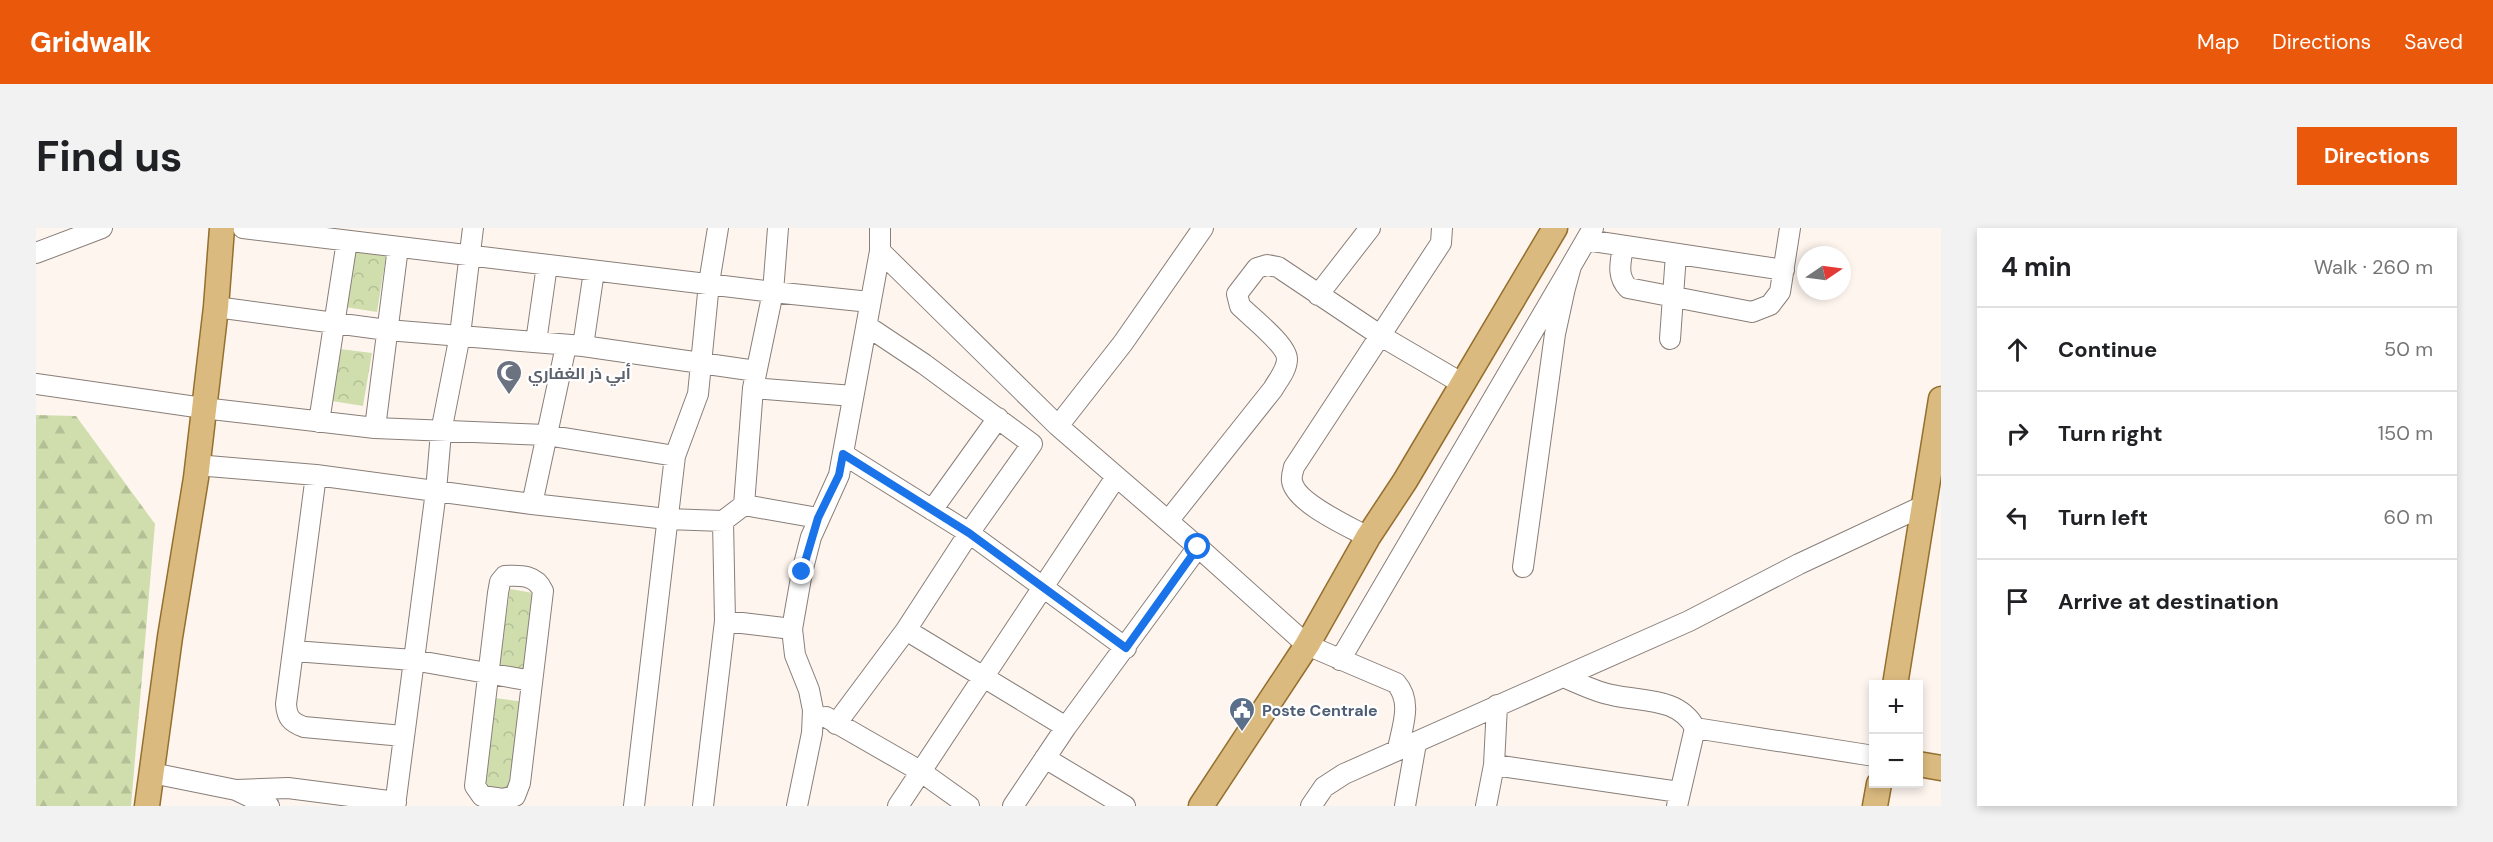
<!DOCTYPE html>
<meta charset="utf-8">
<style>
:root{--surface:#fff;--page:#f2f2f2;--text:#202124;--muted:#757577;--line:#e0e0e0;--accent:#ea580c}
body{margin:0;font-family:"DM Sans",Cairo,sans-serif;background:var(--page);color:var(--text)}
.controls{position:absolute;right:18px;bottom:18px;display:grid;overflow:hidden;border-radius:0px;box-shadow:0 3px 9px #0003}
.controls button{width:54px;height:54px;display:grid;place-items:center;padding:0;border:0;border-bottom:2px solid var(--line);background:var(--surface);color:var(--text);font:30px sans-serif}
.compass{position:absolute;left:1761px;top:18px;width:54px;height:54px;border-radius:50%;background:var(--surface);box-shadow:0 3px 9px #0003;rotate:77deg}
.stop{position:absolute;width:18px;height:18px;margin:-14px;border:4px solid #1a73e8;border-radius:50%;background:#fff}
.stop.end{background:#1a73e8;border-color:#fff;box-shadow:0 2px 6px #0008}
.list{margin:0;padding:0;list-style:none}
h2{display:flex;justify-content:space-between;align-items:center;height:78px;margin:0;padding:0 24px;font-size:26px}
h2 small{font-size:20px;font-weight:400;color:var(--muted)}
.list li{display:grid;grid-template-columns:39px 1fr auto;gap:18px;align-items:center;box-sizing:border-box;height:84px;padding:0 24px;border-top:2px solid var(--line)}
.list b{display:block;font-size:22px;white-space:nowrap}
.list em{font-size:20px;font-style:normal;color:var(--muted)}
.icon{flex:none;width:33px;height:33px;fill:none;stroke:currentColor;stroke-width:2;stroke-linecap:round;stroke-linejoin:round}
.map{position:relative;flex:none;width:1905px;height:578px;overflow:hidden;border-radius:0px}
header{display:flex;align-items:center;gap:36px;box-sizing:border-box;height:84px;padding:0 30px;background:var(--accent);color:#fff}
header strong{font-size:28px}
nav{display:flex;gap:33px;margin-inline-start:auto;font-size:21px}
.intro{display:flex;align-items:center;justify-content:space-between;box-sizing:border-box;height:144px;padding:0 36px}
h1{margin:0;font-size:42px}
.button{padding:15px 27px;border-radius:0px;background:var(--accent);color:#fff;font-size:21px;font-weight:700}
main{display:flex;gap:36px;padding:0 36px}
aside{flex:1;background:var(--surface);border-radius:0px;box-shadow:0 3px 9px #0003}
.map>svg:first-child{display:block}
</style>
<header>
<strong>Gridwalk</strong>
<nav><a>Map</a><a>Directions</a><a>Saved</a></nav>
</header>
<div class="intro"><h1>Find us</h1><a class="button">Directions</a></div>
<main>
<div class="map">
<svg width="1905" height="578" viewBox="0 0 1905 578">
<defs>
<pattern id="forest-firs" width="22" height="20" patternUnits="userSpaceOnUse" patternTransform="scale(1.5)"><rect width="22" height="20" fill="#d0deae"/><path d="M5 1l3.5 6h-7zM16 11l3.5 6h-7z" fill="#b4bf96"/></pattern>
<pattern id="park-crowns" width="20" height="18" patternUnits="userSpaceOnUse" patternTransform="scale(1.5)"><rect width="20" height="18" fill="#d0deae"/><path d="M2 6a3 3 0 1 1 6 0M12 15a3 3 0 1 1 6 0" fill="none" stroke="#b4bf96"/></pattern>
</defs>
<rect width="100%" height="100%" fill="#fef5ef"/>
<path fill="url(#forest-firs)" d="M 0,187 L 40,188 L 119,296 L 95,578 L 0,578 Z"/>
<path fill="url(#park-crowns)" d="M 317,23 L 350,28 L 341,84 L 309,79 Z
M 304,121 L 336,125 L 327,178 L 296,173 Z
M 474,361 L 503,366 L 491,446 L 462,442 Z
M 459,470 L 489,474 L 475,563 L 446,558 Z"/>
<g fill="none" stroke-linecap="round" stroke-linejoin="round">
<defs>
<path id="minor" d="M 207,0 L 737,64 L 834,74
M 844,0 L 844,23 L 1022,198 L 1162,319 L 1271,417 L 1360,455 C 1377,474 1366,499 1362,521
M 1550,12 L 1748,42
M 1587,18 C 1585,34 1580,47 1592,60 L 1716,84 L 1734,77 L 1744,64 L 1754,0
M 0,25 L 66,0
M 1282,67 L 1334,0
M 180,79 L 351,102 L 547,118 L 720,143
M 1634,111 L 1640,26
M 500,114 L 511,37
M 547,118 L 558,43
M 0,156 L 167,180 L 339,200 L 510,207 L 639,228
M 717,160 L 817,168
M 283,194 L 311,13
M 1022,198 L 1087,115 L 1167,0
M 339,200 L 362,19
M 807,226 L 933,305 L 1090,420
M 160,237 L 280,247 L 496,276 L 631,291 L 687,293 L 708,277 L 717,160 L 737,64 L 742,0
M 280,247 L 250,476 C 251,490 255,494 268,499 L 367,508
M 496,276 L 530,118
M 708,277 L 782,290
M 896,282 L 962,190
M 1132,293 L 1237,161 C 1242,152 1251,142 1251,131 C 1251,117 1215,89 1204,78 L 1201,66 L 1221,40 L 1231,37 L 1242,39 L 1345,108 L 1427,156
M 1332,309 C 1314,299 1259,275 1256,253 C 1255,249 1257,243 1258,239 L 1405,15 L 1406,0
M 1487,339 L 1519,106 L 1529,60 L 1535,38 L 1557,0
M 469,348 C 485,347 500,347 507,363 L 484,555 L 479,568 L 467,571 L 446,568 L 439,558 L 462,365 L 464,354 Z
M 689,393 L 756,401
M 870,402 L 1030,499
M 258,423 L 377,432 L 496,453
M 1304,432 L 1535,38
M 1527,449 C 1543,455 1559,464 1576,467 C 1606,474 1643,469 1659,500 L 1838,528
M 790,489 L 884,543 L 933,578
M 800,496 L 870,402 L 933,305 L 996,216 L 888,136 L 831,98
M 1009,530 L 1089,578
M 1458,537 L 1643,564
M 116,545 L 200,562 L 233,578
M 200,562 L 252,560 L 360,574
M 359,578 L 400,263 L 405,204 L 424,107 L 437,0
M 598,578 L 639,228 L 662,166 L 673,55 L 682,0
M 667,578 L 689,393 L 687,293
M 761,578 L 776,505 L 777,482 L 773,462 L 759,427 L 756,401 L 766,344 L 775,309 L 803,247 L 844,23
M 862,578 L 1080,249
M 977,578 L 1030,499 L 1162,319
M 1275,578 L 1288,559 L 1308,546 L 1653,393 L 1763,336 L 1887,278
M 1369,578 L 1380,515
M 1450,578 L 1458,537 L 1461,477
M 1641,578 L 1659,500"/>
<path id="major" d="M 1859,457 L 1905,171
M 1882,536 L 1905,540
M 111,578 L 134,409 L 160,250 L 180,79 L 186,0
M 1165,578 L 1271,417 L 1332,309 L 1369,253 L 1519,0
M 1839,578 L 1843,556"/>
</defs>
<use href="#minor" stroke="#897e78" stroke-width="22"/>
<use href="#major" stroke="#946f2e" stroke-width="27"/>
<use href="#minor" stroke="#fff" stroke-width="20"/>
<use href="#major" stroke="#dbba7f" stroke-width="24"/>
</g>
<g fill="none" stroke-linecap="round" stroke-linejoin="round">
<path stroke="#1a73e8" stroke-width="8" d="M 766,344 L 782,290 L 803,247 L 807,226 L 933,305 L 1090,420 L 1162,319"/>
</g>
<defs>
<symbol id="mosque-pin" viewBox="-11 -11 22 30"><path d="M0 17L-7.5 6A9.5 9.5 0 1 1 7.5 6Z" fill="#6b7280" stroke="#fff"/><path d="M3.5-4.9A6 6 0 1 0 3.5 4.9A5 5 0 1 1 3.5-4.9Z" fill="#fff"/></symbol>
<symbol id="civic-pin" viewBox="-11 -11 22 30"><path d="M0 17L-7.5 6A9.5 9.5 0 1 1 7.5 6Z" fill="#5c6f8a" stroke="#fff"/><path d="M-.6-6.5H3V-4.5H.6V-3L4-1V1h2V6H-6V1h2V-1L-.6-3ZM-1.2 2.5V6h2.4V2.5Z" fill="#fff"/></symbol>
</defs>
<g fill-rule="evenodd">
<use href="#mosque-pin" x="458" y="130" width="30" height="40"/>
<use href="#civic-pin" x="1191" y="467" width="30" height="40"/>
</g>
<g text-anchor="middle" stroke-width="4.5" stroke-linejoin="round" paint-order="stroke">
<g font-size="16" font-weight="bold" fill="#5b616d" stroke="#fff" text-anchor="start">
<text x="492" y="151">أبي ذر الغفاري</text>
</g>
<g font-size="16" font-weight="bold" fill="#4e5e75" stroke="#fff" text-anchor="start">
<text x="1226" y="488">Poste Centrale</text>
</g>
</g>
</svg>
<div class="controls">
<button>+</button>
<button>−</button>
</div>
<svg class="compass" viewBox="-18 -18 36 36"><path d="M0-13l5 13h-10z" fill="#e53935"/><path d="M0 13l5-13h-10z" fill="#757577"/></svg>
<div class="stop" style="left:1162px;top:319px"></div>
<div class="stop end" style="left:766px;top:344px"></div>
</div>
<aside>
<h2>4 min<small>Walk · 260 m</small></h2>
<ul class="list">
<li><svg class="icon" aria-label="ahead" viewBox="0 0 24 24"><path d="M12 20V5M6 11l6-6 6 6"/></svg><div><b>Continue</b></div><em>50 m</em></li>
<li><svg class="icon" aria-label="right" viewBox="0 0 24 24"><path d="M7 20v-9h11M14 6l5 5-5 5"/></svg><div><b>Turn right</b></div><em>150 m</em></li>
<li><svg class="icon" aria-label="left" viewBox="0 0 24 24"><path d="M17 20v-9H6M10 6l-5 5 5 5"/></svg><div><b>Turn left</b></div><em>60 m</em></li>
<li><svg class="icon" aria-label="arrive" viewBox="0 0 24 24"><path d="M6 21V4h12l-3 4 3 4H6"/></svg><div><b>Arrive at destination</b></div></li>
</ul>
</aside>
</main>
